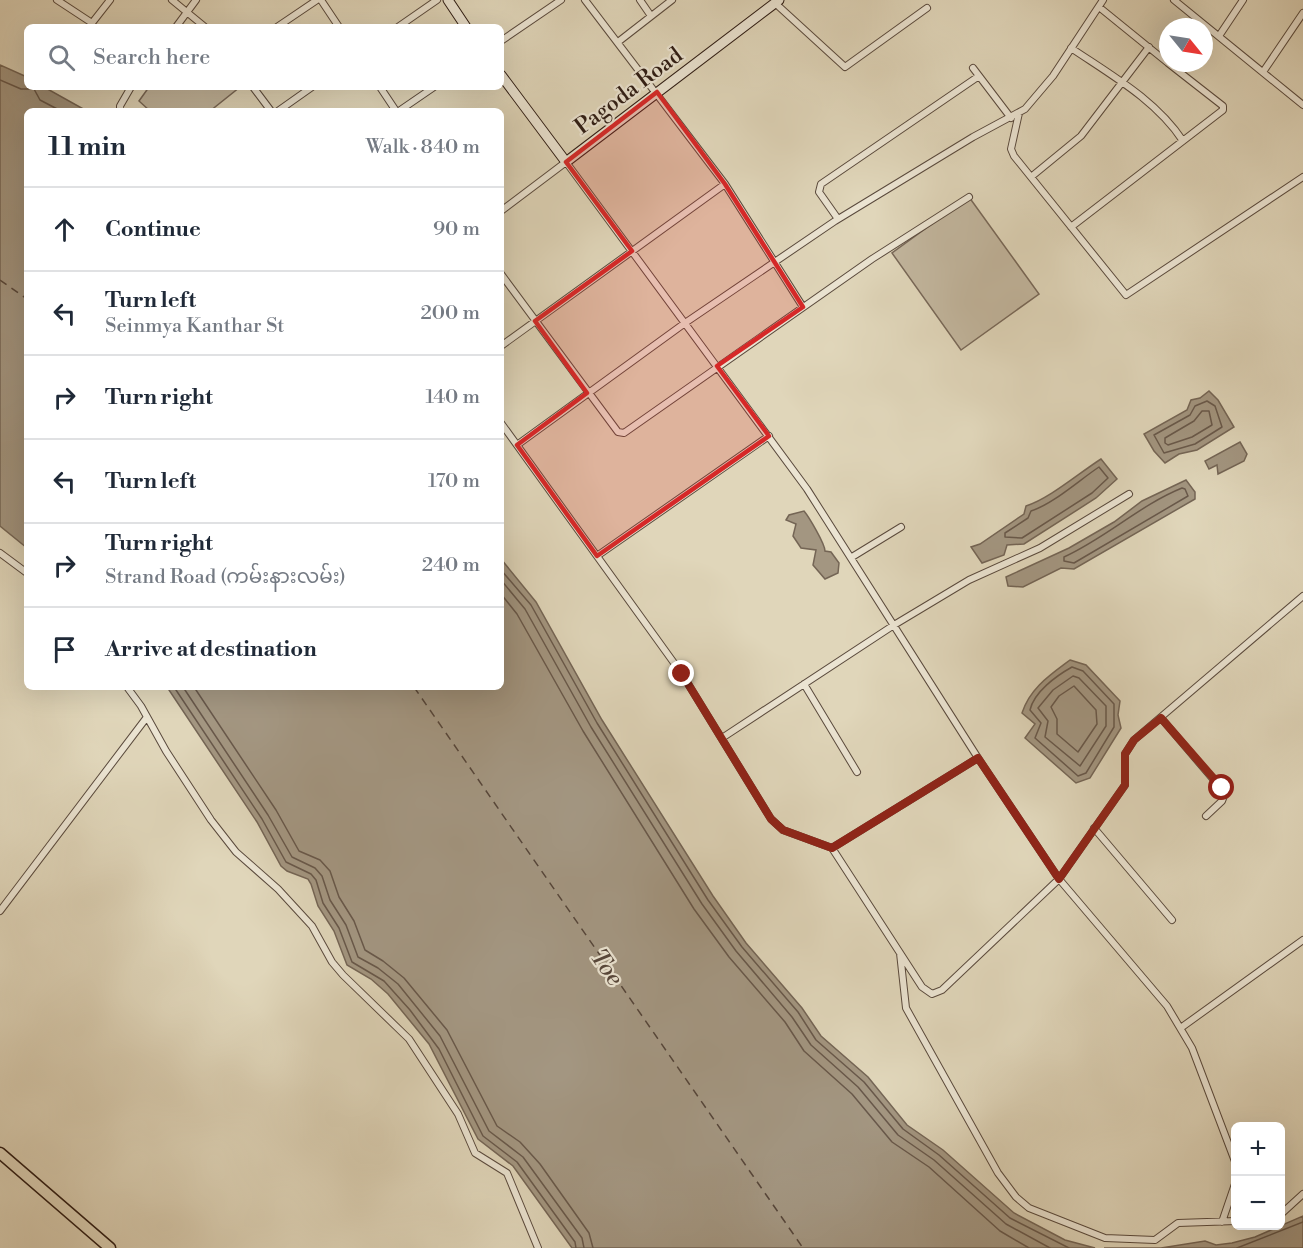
<!DOCTYPE html>
<meta charset="utf-8">
<style>
:root{--surface:#fff;--page:#f2f2f3;--text:#1f2937;--muted:#747a83;--line:#e0e1e3}
body{margin:0;font-family:"Libre Bodoni","Noto Sans Myanmar",serif;background:var(--page);color:var(--text)}
.controls{position:absolute;right:18px;bottom:18px;display:grid;overflow:hidden;border-radius:9px;box-shadow:0 6px 24px #0002}
.controls button{width:54px;height:54px;display:grid;place-items:center;padding:0;border:0;border-bottom:2px solid var(--line);background:var(--surface);color:var(--text);font:30px sans-serif}
.compass{position:absolute;left:1159px;top:18px;width:54px;height:54px;border-radius:50%;background:var(--surface);box-shadow:0 6px 24px #0002;rotate:120deg}
.stop{position:absolute;width:18px;height:18px;margin:-14px;border:4px solid #8f2418;border-radius:50%;background:#fff}
.stop.end{background:#8f2418;border-color:#fff;box-shadow:0 2px 6px #0008}
.list{margin:0;padding:0;list-style:none}
h2{display:flex;justify-content:space-between;align-items:center;height:78px;margin:0;padding:0 24px;font-size:26px}
h2 small{font-size:20px;font-weight:400;color:var(--muted)}
.list li{display:grid;grid-template-columns:39px 1fr auto;gap:18px;align-items:center;box-sizing:border-box;height:84px;padding:0 24px;border-top:2px solid var(--line)}
.list b{display:block;font-size:22px;white-space:nowrap}
.list p{margin:0;font-size:20px;white-space:nowrap;color:var(--muted)}
.list em{font-size:20px;font-style:normal;color:var(--muted)}
.icon{flex:none;width:33px;height:33px;fill:none;stroke:currentColor;stroke-width:2;stroke-linecap:round;stroke-linejoin:round}
.map{position:relative;flex:none;width:1303px;height:1248px;overflow:hidden}
.search{position:absolute;background:var(--surface);box-shadow:0 6px 24px #0002;left:24px;top:24px;width:480px;height:66px;display:flex;align-items:center;gap:15px;box-sizing:border-box;padding:0 21px;border-radius:9px;color:var(--muted);font-size:22px}
.panel{position:absolute;background:var(--surface);box-shadow:0 6px 24px #0002;left:24px;top:108px;width:480px;height:582px;border-radius:9px}
.map>svg:first-child{display:block}
</style>
<div class="map">
<svg width="1303" height="1248" viewBox="0 0 1303 1248">
<rect width="100%" height="100%" fill="#e0d6ba"/>
<filter id="stains"><feTurbulence type="fractalNoise" baseFrequency=".00333" numOctaves="4"/><feColorMatrix values="0 0 0 0 .2 0 0 0 0 .09 0 0 0 0 .02 0 0 0 .5 -.17"/></filter>
<radialGradient id="worn" r=".72"><stop offset=".6" stop-color="#630" stop-opacity="0"/><stop offset="1" stop-color="#630" stop-opacity=".3"/></radialGradient>
<path fill="#c2b69e" stroke="#786858" stroke-width="1.5" d="M 149,87 L 240,87 L 210,111 L 150,111 L 139,101 Z
M 969,197 L 1039,294 L 961,350 L 892,253 Z"/>
<path fill="#a39681" stroke="#746555" stroke-width="1.5" d="M 0,65 L 27,77 L 27,87 L 44,87 L 87,111 L 27,111 L 27,548 L 0,526 Z
M 1209,391 L 1218,400 L 1234,427 L 1197,450 L 1179,454 L 1165,463 L 1154,451 L 1144,434 L 1187,410 L 1191,400 L 1200,398 Z
M 1240,442 L 1247,454 L 1244,461 L 1218,474 L 1217,465 L 1209,469 L 1205,461 Z
M 1101,459 L 1117,479 L 1096,498 L 1024,544 L 1007,545 L 1004,555 L 982,563 L 971,547 L 980,544 L 1024,514 L 1026,506 C 1049,499 1079,473 1101,459 Z
M 1186,480 L 1195,492 L 1195,499 L 1074,569 L 1061,568 L 1023,587 L 1008,586 L 1006,577 L 1069,548 L 1114,522 L 1142,501 Z
M 804,511 C 809,517 825,544 825,551 L 831,552 L 839,563 L 838,573 L 825,579 L 813,565 L 816,550 L 801,548 L 793,536 L 796,524 L 786,520 L 789,515 Z
M 501,559 L 536,602 L 602,720 L 713,896 L 746,943 L 802,1008 L 821,1036 L 868,1077 L 907,1125 L 943,1150 L 1014,1213 L 1065,1240 L 1095,1248 L 572,1248 L 513,1166 L 478,1139 L 429,1044 L 388,994 L 371,979 L 347,965 L 334,931 L 318,906 L 311,884 L 308,879 L 287,871 L 281,866 L 257,822 L 167,687 L 501,687 Z
M 1070,660 L 1086,665 L 1120,701 L 1118,715 L 1121,728 L 1090,778 L 1076,783 L 1025,738 L 1035,724 L 1022,713 C 1030,688 1050,675 1070,660 Z
M 1303,1216 L 1303,1248 L 1104,1248 L 1161,1248 L 1205,1241 L 1216,1245 L 1232,1243 L 1255,1237 Z"/>
<g fill="none" stroke-linecap="round" stroke-linejoin="round">
<path stroke="#68584a" stroke-width="1.5" d="M 0,80 L 21,89 L 34,89 L 40,100 L 61,111
M 1207,401 L 1215,406 L 1222,427 L 1195,444 L 1164,453 L 1154,435 L 1190,415 L 1195,406 Z
M 1202,411 L 1209,411 L 1212,425 L 1192,437 L 1168,445 L 1165,443 L 1165,438 L 1194,421 Z
M 1099,467 L 1108,478 L 1092,493 L 1022,538 L 1005,537 L 1005,533 L 1028,518 L 1031,511 C 1053,504 1078,481 1099,467 Z
M 1182,488 L 1185,489 L 1188,496 L 1074,563 L 1064,561 L 1064,557 C 1106,538 1140,505 1182,488 Z
M 501,570 L 531,605 L 597,723 L 708,900 L 742,947 L 798,1012 L 816,1040 L 864,1082 L 903,1129 L 939,1155 L 1010,1218 L 1069,1248
M 501,580 L 525,609 L 591,727 L 702,904 L 736,951 L 792,1017 L 811,1045 L 858,1087 L 898,1135 L 934,1160 L 1006,1224 L 1050,1248
M 501,594 L 517,614 L 583,731 L 694,909 L 729,957 L 785,1022 L 804,1051 L 852,1094 L 892,1142 L 929,1167 L 1000,1231 L 1029,1248
M 1072,667 L 1083,671 L 1114,704 L 1114,727 L 1086,773 L 1078,776 L 1035,738 L 1041,723 L 1030,710 C 1034,692 1056,676 1072,667 Z
M 1073,676 L 1079,678 L 1106,706 L 1106,726 L 1080,766 L 1045,737 L 1048,721 L 1038,708 L 1053,690 Z
M 1074,686 L 1096,710 L 1097,724 L 1078,752 L 1057,734 L 1057,719 L 1051,707 L 1059,696 Z
M 174,687 L 262,819 L 286,862 L 311,874 L 316,880 L 323,903 L 339,928 L 352,962 L 384,981 L 410,1010 L 439,1049 L 483,1136 L 517,1162 L 575,1242 L 576,1248
M 183,687 L 268,815 L 292,857 L 315,868 L 322,876 L 330,900 L 346,925 L 358,957 L 378,968 L 398,984 L 440,1036 L 489,1131 L 523,1157 L 582,1238 L 584,1248
M 194,687 L 276,810 L 299,851 L 320,860 L 330,871 L 339,897 L 354,921 L 365,950 L 383,961 L 404,978 L 447,1030 L 497,1126 L 520,1142 L 540,1164 L 589,1233 L 593,1248
M 1237,1248 L 1303,1222"/>
<path stroke="#56463a" stroke-width="1.5" stroke-dasharray="8 6" stroke-linecap="butt" d="M 0,280 L 27,299
M 414,687 L 803,1248"/>
<defs>
<path id="minor" d="M 57,0 L 92,23 L 110,0
M 172,0 L 205,27
M 321,0 L 339,27
M 585,0 L 725,184 L 803,307
M 640,0 L 651,16
M 1174,0 L 1303,105
M 775,3 L 845,67 L 927,8
M 1099,7 L 1168,63
M 176,27 L 196,0
M 277,27 L 317,0
M 398,27 L 437,0
M 1219,36 L 1243,0
M 501,41 L 561,0
M 618,42 L 672,0
M 1071,48 C 1111,75 1156,100 1183,141
M 973,68 L 1011,118
M 1263,72 L 1303,13
M 253,87 L 271,111
M 380,87 L 396,111
M 120,111 L 120,106 L 131,87
M 278,111 L 312,87
M 399,111 L 434,87
M 1019,113 L 1011,149 L 1014,156 L 1126,295 L 1303,177
M 1031,177 L 1081,136 L 1149,47
M 501,211 L 566,162 L 807,489 L 978,758 L 1059,879 L 1167,1006 L 1192,1048 L 1236,1164
M 838,219 L 819,192 L 821,184 L 979,76
M 1071,227 L 1223,110 L 1223,106 L 1168,63
M 501,274 L 618,432 L 624,433 L 872,259 L 969,197
M 501,346 L 725,184
M 501,423 L 682,674 L 771,819 L 783,830 L 832,848 L 922,987 L 932,994 L 942,990 L 1059,879 L 1125,785 L 1125,754 L 1134,740 L 1303,596
M 517,445 L 685,323 L 835,221 L 973,137 L 1025,109 L 1053,76 L 1103,0
M 0,553 L 27,573
M 597,556 L 769,436
M 852,557 L 901,527
M 804,684 L 857,772
M 127,687 L 141,706 L 166,751 L 211,820 L 236,852 L 278,889 L 312,926 L 332,962 L 343,975 L 409,1039 L 458,1114 L 475,1153 L 507,1173 L 538,1248
M 1161,718 L 1225,793 L 1222,801 L 1206,816
M 722,738 L 894,625 L 969,580 L 1040,548 L 1129,494
M 1094,828 L 1172,920
M 832,848 L 978,758
M 0,911 L 147,717
M 900,953 L 906,1008 L 998,1173 L 1016,1197 L 1029,1208 L 1105,1238 L 1155,1240 L 1178,1223 L 1236,1221
M 1182,1027 L 1303,940
M 1280,1215 L 1303,1194
M 1222,1222 L 1236,1181"/>
<path id="secondary" d="M 448,0 L 466,27
M 501,75 L 566,162 L 779,0"/>
<path id="primary" d="M 0,1153 L 110,1248"/>
</defs>
<use href="#minor" stroke="#5a4a3d" stroke-width="8"/>
<use href="#secondary" stroke="#2d1b13" stroke-width="11"/>
<use href="#primary" stroke="#2d1b13" stroke-width="13"/>
<use href="#minor" stroke="#ebe4d2" stroke-width="6"/>
<use href="#secondary" stroke="#ebe4d2" stroke-width="9"/>
<use href="#primary" stroke="#e0d6ba" stroke-width="10"/>
</g>
<g fill="none" stroke-linecap="round" stroke-linejoin="round">
<path stroke="#8f2418" stroke-width="8" d="M 682,674 L 771,819 L 783,830 L 832,848 L 978,758 L 1059,879 L 1125,785 L 1125,754 L 1134,740 L 1161,718 L 1222,788"/>
</g>
<path fill="#d62828" fill-opacity="0.2" stroke="#d62828" stroke-width="4.5" stroke-linejoin="round" d="M 657,92 L 725,184 L 803,307 L 717,366 L 769,436 L 597,556 L 517,445 L 587,393 L 535,321 L 632,251 L 566,162 Z"/>
<g text-anchor="middle" stroke-width="4.5" stroke-linejoin="round" paint-order="stroke">
<g font-size="22" fill="#2d1b13" stroke="#ebe4d2">
<text transform="translate(628 90) rotate(-37)" y="8">Pagoda Road</text>
</g>
<g font-size="24" font-style="italic" fill="#56463a" stroke="#ebe4d2">
<text transform="translate(607 967) rotate(55)" y="8">Toe</text>
</g>
</g>
<rect width="100%" height="100%" filter="url(#stains)"/>
<rect width="100%" height="100%" fill="url(#worn)"/>
</svg>
<div class="controls">
<button>+</button>
<button>−</button>
</div>
<svg class="compass" viewBox="-18 -18 36 36"><path d="M0-13l5 13h-10z" fill="#e53935"/><path d="M0 13l5-13h-10z" fill="#747a83"/></svg>
<div class="stop" style="left:1222px;top:788px"></div>
<div class="stop end" style="left:682px;top:674px"></div>
<div class="search"><svg class="icon" aria-label="search" viewBox="0 0 24 24"><circle cx="10" cy="10" r="6"/><path d="M15 15l6 6"/></svg>Search here</div>
<section class="panel">
<h2>11 min<small>Walk · 840 m</small></h2>
<ul class="list">
<li><svg class="icon" aria-label="ahead" viewBox="0 0 24 24"><path d="M12 20V5M6 11l6-6 6 6"/></svg><div><b>Continue</b></div><em>90 m</em></li>
<li><svg class="icon" aria-label="left" viewBox="0 0 24 24"><path d="M17 20v-9H6M10 6l-5 5 5 5"/></svg><div><b>Turn left</b><p>Seinmya Kanthar St</p></div><em>200 m</em></li>
<li><svg class="icon" aria-label="right" viewBox="0 0 24 24"><path d="M7 20v-9h11M14 6l5 5-5 5"/></svg><div><b>Turn right</b></div><em>140 m</em></li>
<li><svg class="icon" aria-label="left" viewBox="0 0 24 24"><path d="M17 20v-9H6M10 6l-5 5 5 5"/></svg><div><b>Turn left</b></div><em>170 m</em></li>
<li><svg class="icon" aria-label="right" viewBox="0 0 24 24"><path d="M7 20v-9h11M14 6l5 5-5 5"/></svg><div><b>Turn right</b><p>Strand Road (ကမ်းနားလမ်း)</p></div><em>240 m</em></li>
<li><svg class="icon" aria-label="arrive" viewBox="0 0 24 24"><path d="M6 21V4h12l-3 4 3 4H6"/></svg><div><b>Arrive at destination</b></div></li>
</ul>
</section>
</div>
